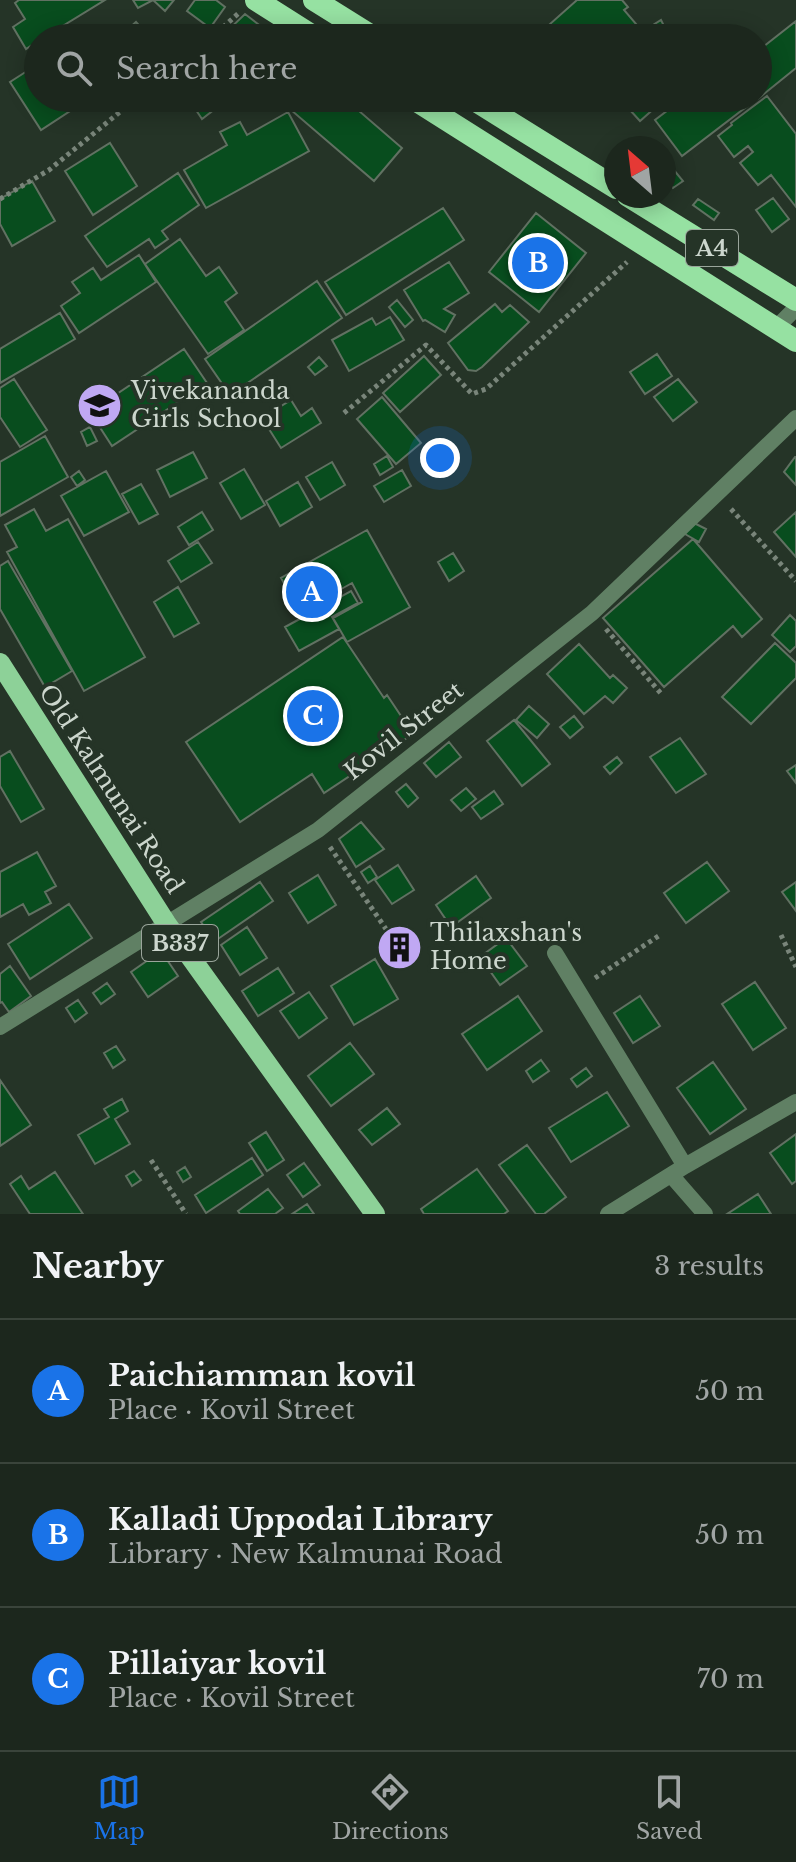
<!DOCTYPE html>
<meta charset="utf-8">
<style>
:root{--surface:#1c271d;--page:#29332a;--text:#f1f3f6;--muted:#a0a5a4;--line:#3a443b;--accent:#1a73e8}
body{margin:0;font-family:"Libre Baskerville",serif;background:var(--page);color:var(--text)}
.compass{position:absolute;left:604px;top:136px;width:72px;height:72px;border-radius:50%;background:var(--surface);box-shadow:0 4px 20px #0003;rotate:332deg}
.you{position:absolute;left:440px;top:458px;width:28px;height:28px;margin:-20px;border:6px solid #fff;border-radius:50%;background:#1a73e8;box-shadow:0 0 0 12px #1a73e833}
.badge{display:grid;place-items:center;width:52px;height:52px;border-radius:50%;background:var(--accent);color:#fff;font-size:26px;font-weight:700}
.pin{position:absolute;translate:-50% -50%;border:4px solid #fff;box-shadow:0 2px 8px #0006}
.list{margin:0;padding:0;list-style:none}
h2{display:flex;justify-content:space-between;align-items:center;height:104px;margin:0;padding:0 32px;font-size:34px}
h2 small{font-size:26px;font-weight:400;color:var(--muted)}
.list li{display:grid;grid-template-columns:52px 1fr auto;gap:24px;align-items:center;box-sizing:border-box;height:144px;padding:0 32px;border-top:2px solid var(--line)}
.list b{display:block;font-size:30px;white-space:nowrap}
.list p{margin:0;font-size:26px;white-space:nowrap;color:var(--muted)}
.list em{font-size:26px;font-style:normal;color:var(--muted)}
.icon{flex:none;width:44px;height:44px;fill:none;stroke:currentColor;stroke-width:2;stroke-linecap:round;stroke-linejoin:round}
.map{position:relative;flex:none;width:796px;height:1214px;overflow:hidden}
.search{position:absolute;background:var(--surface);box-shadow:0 4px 20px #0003;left:24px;right:24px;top:24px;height:88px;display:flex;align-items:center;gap:20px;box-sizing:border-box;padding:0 28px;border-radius:44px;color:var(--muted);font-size:30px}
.sheet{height:536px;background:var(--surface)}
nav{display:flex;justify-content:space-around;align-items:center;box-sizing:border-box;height:112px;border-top:2px solid var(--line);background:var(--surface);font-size:22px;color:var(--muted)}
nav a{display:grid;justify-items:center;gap:4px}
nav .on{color:var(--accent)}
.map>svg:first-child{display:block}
</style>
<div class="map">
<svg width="796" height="1214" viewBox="0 0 796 1214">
<rect width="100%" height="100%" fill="#253427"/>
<path fill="#084d1e" stroke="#617162" stroke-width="2" d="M 19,0 L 105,0 L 43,38 L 38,38 L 38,41 L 26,49 L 13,27 L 25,19 L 15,3 Z
M 133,0 L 174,0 L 165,11 L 153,0 L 138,8 Z
M 195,0 L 216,0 L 225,7 L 210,28 L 187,11 Z
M 577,0 L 622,0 L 628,7 L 624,10 L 648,38 L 562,38 L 550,24 Z
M 245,14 L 276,38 L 220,38 Z
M 661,20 L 665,28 L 653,34 L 650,27 Z
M 796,21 L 796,68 L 759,98 L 758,51 Z
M 136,22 L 150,38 L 118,38 Z
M 38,64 L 38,98 L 90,98 L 41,130 L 10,82 Z
M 767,96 L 796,134 L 796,207 L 771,175 L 758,185 L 740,163 L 753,152 L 748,146 L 734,157 L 718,136 L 732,125 L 731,123 Z
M 182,98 L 221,98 L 224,102 L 202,119 L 194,107 L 191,110 Z
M 289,98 L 344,98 L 402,148 L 374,181 L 284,104 Z
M 619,98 L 666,98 L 640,121 Z
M 684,98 L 745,98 L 750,104 L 682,156 L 655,120 Z
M 288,112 L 309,151 L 206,208 L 184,170 L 227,145 L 220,132 L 240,122 L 247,135 Z
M 110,143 L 137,186 L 93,215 L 65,171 Z
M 673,169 L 683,181 L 673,188 L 664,176 Z
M 178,173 L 199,205 L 162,231 L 168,239 L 155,248 L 149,239 L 107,267 L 85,236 Z
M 32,181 L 55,221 L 12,246 L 0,224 L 0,199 Z
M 773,198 L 789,219 L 772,232 L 756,210 Z
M 698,199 L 719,213 L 714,220 L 693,205 Z
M 443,208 L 464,240 L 346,315 L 325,282 Z
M 536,213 L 586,253 L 539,312 L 489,272 Z
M 180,239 L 206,276 L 219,267 L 237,293 L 225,302 L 244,330 L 208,354 L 145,264 Z
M 139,255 L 156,282 L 79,333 L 61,306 L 80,293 L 72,282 L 93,268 L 101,280 Z
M 449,262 L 469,293 L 444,309 L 455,315 L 445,332 L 425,320 L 423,321 L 404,290 Z
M 317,281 L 342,318 L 230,395 L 205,359 Z
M 397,300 L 413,320 L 405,327 L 389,307 Z
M 495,304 L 502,312 L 510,305 L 529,322 L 482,367 L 476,371 L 468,370 L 448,343 Z
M 60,313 L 75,339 L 0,383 L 0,349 Z
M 390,317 L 404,340 L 349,371 L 332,340 L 372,318 L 376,325 Z
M 184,349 L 207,383 L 112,446 L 90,412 Z
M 657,354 L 672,376 L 645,394 L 630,372 Z
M 424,356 L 441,375 L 400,412 L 383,393 Z
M 319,357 L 327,366 L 315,375 L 308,367 Z
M 14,379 L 47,430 L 20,447 L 0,417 L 0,388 Z
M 678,379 L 697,402 L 673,421 L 654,397 Z
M 382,397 L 421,443 L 396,464 L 357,419 Z
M 291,400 L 301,416 L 312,408 L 321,423 L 281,448 L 262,418 Z
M 90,427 L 97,441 L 87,446 L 81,432 Z
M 45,436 L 68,477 L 0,516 L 0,462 Z
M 193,452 L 207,478 L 170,497 L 157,470 Z
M 387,456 L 393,467 L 380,475 L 374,464 Z
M 795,457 L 796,457 L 796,485 L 784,472 Z
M 332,462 L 345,485 L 320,500 L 306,477 Z
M 244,469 L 265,505 L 241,519 L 220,483 Z
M 402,470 L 411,486 L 384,502 L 374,486 Z
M 79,471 L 85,480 L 77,486 L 71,477 Z
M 106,471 L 129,512 L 84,536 L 61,496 Z
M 298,482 L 312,507 L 280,526 L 266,501 Z
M 141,484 L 158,514 L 139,524 L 122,494 Z
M 34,509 L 46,531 L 68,519 L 145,657 L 84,691 L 7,552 L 17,547 L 5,525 Z
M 202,512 L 213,530 L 189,545 L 178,527 Z
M 796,512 L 796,557 L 774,532 Z
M 692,522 L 706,529 L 699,542 L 685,534 Z
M 367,530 L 410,607 L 347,642 L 333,618 L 362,602 L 352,583 L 300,612 L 281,578 Z
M 693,539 L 762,619 L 742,637 L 733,626 L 664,687 L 603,618 Z
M 198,542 L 212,563 L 181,582 L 168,561 Z
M 453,553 L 464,571 L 449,581 L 438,562 Z
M 8,561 L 72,671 L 45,687 L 0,609 L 0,566 Z
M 178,587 L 199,623 L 174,637 L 154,602 Z
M 351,591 L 358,603 L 332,617 L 339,629 L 299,651 L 285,627 Z
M 790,615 L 796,621 L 796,646 L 790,652 L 772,635 Z
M 343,637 L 384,698 L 387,695 L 413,734 L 324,793 L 312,774 L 240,822 L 186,742 Z
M 775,643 L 796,663 L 796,678 L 751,724 L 722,697 Z
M 579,644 L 610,678 L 613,675 L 627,688 L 613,703 L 605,696 L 584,714 L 547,674 Z
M 529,706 L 549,724 L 537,738 L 516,720 Z
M 574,716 L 583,727 L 570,738 L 560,727 Z
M 514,720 L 550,764 L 522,786 L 487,741 Z
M 680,738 L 706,774 L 676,793 L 650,757 Z
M 449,742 L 461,757 L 436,777 L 424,763 Z
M 10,751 L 44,809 L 21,822 L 0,786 L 0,757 Z
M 617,757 L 622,763 L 610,774 L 604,767 Z
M 796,765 L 796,783 L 787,771 Z
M 406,784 L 418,798 L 408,807 L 396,792 Z
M 466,788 L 476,799 L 461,811 L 451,800 Z
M 494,791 L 503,804 L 481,819 L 472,807 Z
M 361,822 L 384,849 L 356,867 L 339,839 Z
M 37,852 L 56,886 L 45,892 L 51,903 L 29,915 L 23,904 L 0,917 L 0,872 Z
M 707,862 L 729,891 L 686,923 L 664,893 Z
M 398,865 L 414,890 L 392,904 L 375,880 Z
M 370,866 L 377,877 L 368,883 L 361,872 Z
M 318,875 L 336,905 L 308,923 L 289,893 Z
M 476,876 L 491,898 L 451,927 L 436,905 Z
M 260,882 L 273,901 L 215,941 L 201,922 Z
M 796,882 L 796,911 L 782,892 Z
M 69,904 L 92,938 L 30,979 L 8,944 Z
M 247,927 L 267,958 L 240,975 L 221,945 Z
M 407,927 L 421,946 L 391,967 L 378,948 Z
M 506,938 L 527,966 L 500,985 L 480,957 Z
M 161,951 L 178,976 L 148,997 L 131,972 Z
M 375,959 L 398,999 L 354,1025 L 331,986 Z
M 10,966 L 31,996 L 9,1012 L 2,1002 L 0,1003 L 0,974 Z
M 278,968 L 294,993 L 258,1016 L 242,991 Z
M 755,982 L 786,1028 L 753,1050 L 722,1004 Z
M 107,983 L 115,994 L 101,1004 L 93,993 Z
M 309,992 L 327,1018 L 299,1038 L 280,1011 Z
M 518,996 L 542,1031 L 487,1070 L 462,1034 Z
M 640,996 L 660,1026 L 633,1043 L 614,1013 Z
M 78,1000 L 87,1013 L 75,1022 L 66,1008 Z
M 350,1043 L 374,1074 L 331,1106 L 308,1076 Z
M 116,1046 L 125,1060 L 113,1068 L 104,1053 Z
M 541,1060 L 549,1071 L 533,1082 L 526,1071 Z
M 713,1062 L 746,1109 L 710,1134 L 677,1088 Z
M 586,1068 L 592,1076 L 577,1087 L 571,1079 Z
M 0,1080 L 31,1125 L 0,1146 Z
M 607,1092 L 629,1126 L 571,1162 L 549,1128 Z
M 122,1099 L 128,1111 L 115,1119 L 130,1144 L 95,1164 L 78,1135 L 109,1117 L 104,1109 Z
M 387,1108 L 400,1124 L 372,1145 L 359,1130 Z
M 266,1132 L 284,1160 L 267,1171 L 249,1143 Z
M 796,1134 L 796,1181 L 792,1184 L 770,1153 Z
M 527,1145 L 566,1197 L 544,1214 L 536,1214 L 499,1165 Z
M 252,1158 L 263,1175 L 206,1213 L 195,1195 Z
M 304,1163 L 320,1185 L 303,1197 L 287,1175 Z
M 185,1167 L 191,1177 L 183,1182 L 177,1172 Z
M 477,1169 L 508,1211 L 504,1214 L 424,1214 L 421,1209 Z
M 134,1171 L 141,1180 L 132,1186 L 126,1176 Z
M 55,1172 L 83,1214 L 30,1214 L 10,1184 L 21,1176 L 29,1189 Z
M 268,1189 L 283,1208 L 275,1214 L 240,1214 L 238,1211 Z
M 758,1194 L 771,1214 L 727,1214 Z
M 307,1204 L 314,1214 L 292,1214 Z"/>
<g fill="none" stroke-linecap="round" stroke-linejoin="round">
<path stroke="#79857a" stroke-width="5" stroke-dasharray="4 4" stroke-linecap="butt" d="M 211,38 L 240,12
M 0,199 L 49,170 L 137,98
M 344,413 L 426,345 L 472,394 L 486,389 L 627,262
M 731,509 L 796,581
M 606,629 L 663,696
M 330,847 L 388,932
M 781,935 L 796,967
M 595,978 L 660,935
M 151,1160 L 186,1214"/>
<path stroke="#608064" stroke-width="16" d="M 776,328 L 796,308
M 555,953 L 685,1166
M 0,1027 L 318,830 L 592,613 L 796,418
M 671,1175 L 705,1214
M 608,1214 L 685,1166 L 796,1102"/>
<path stroke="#8dd198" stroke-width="20" d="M 0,663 L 166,923 L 375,1214"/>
<path stroke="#96e1a2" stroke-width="22" d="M 256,0 L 316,38
M 314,0 L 375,38
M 412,98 L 796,341
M 471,98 L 616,188
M 628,196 L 796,300"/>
</g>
<defs>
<symbol id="school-disc" viewBox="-11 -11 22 22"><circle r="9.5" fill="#c0a8f3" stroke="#253427"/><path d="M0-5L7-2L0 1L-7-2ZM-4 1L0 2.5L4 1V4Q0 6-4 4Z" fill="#111"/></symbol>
<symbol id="building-disc" viewBox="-11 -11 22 22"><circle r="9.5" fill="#c0a8f3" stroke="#253427"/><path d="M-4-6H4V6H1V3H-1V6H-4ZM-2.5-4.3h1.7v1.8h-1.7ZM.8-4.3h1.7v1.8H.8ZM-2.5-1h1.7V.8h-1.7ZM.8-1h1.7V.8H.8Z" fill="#111"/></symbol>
</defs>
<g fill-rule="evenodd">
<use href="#school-disc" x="74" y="380" width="51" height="51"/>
<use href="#building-disc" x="374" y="922" width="51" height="51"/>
</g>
<g text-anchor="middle" stroke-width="8" stroke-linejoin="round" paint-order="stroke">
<g fill="#253427" stroke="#9aa59b" stroke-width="2">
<rect x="686" y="230" width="52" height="36" rx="6"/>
<rect x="142" y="925" width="76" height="36" rx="6"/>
</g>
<g font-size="22" font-weight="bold" fill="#ccd6cd">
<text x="712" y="256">A4</text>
<text x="180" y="951">B337</text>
</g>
<g font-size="24" fill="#ccd6cd" stroke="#253427" text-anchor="start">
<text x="131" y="399">Vivekananda<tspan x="131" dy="28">Girls School</tspan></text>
<text x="430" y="941">Thilaxshan's<tspan x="430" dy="28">Home</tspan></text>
</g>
<g font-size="24" fill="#ccd6cd" stroke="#253427">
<text transform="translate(404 731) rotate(-38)" y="8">Kovil Street</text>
<text transform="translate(111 789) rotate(57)" y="8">Old Kalmunai Road</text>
</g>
</g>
</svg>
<svg class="compass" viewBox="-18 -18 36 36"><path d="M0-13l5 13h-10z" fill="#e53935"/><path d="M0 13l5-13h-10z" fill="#a0a5a4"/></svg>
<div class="you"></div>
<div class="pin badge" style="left:312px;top:592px">A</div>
<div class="pin badge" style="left:538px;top:263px">B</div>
<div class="pin badge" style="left:313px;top:716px">C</div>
<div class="search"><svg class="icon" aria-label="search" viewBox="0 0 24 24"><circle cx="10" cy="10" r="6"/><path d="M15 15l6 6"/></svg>Search here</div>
</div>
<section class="sheet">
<h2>Nearby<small>3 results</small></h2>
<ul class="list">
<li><span class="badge">A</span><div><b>Paichiamman kovil</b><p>Place · Kovil Street</p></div><em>50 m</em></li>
<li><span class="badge">B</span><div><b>Kalladi Uppodai Library</b><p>Library · New Kalmunai Road</p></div><em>50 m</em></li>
<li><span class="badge">C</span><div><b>Pillaiyar kovil</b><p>Place · Kovil Street</p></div><em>70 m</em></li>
</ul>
</section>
<nav>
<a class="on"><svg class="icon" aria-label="map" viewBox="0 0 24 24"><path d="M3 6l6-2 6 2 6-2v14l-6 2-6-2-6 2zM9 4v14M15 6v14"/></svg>Map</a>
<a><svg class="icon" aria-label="directions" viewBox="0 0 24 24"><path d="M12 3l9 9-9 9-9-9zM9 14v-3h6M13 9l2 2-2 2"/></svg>Directions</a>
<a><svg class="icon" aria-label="saved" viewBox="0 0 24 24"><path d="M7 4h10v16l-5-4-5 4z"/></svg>Saved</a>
</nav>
